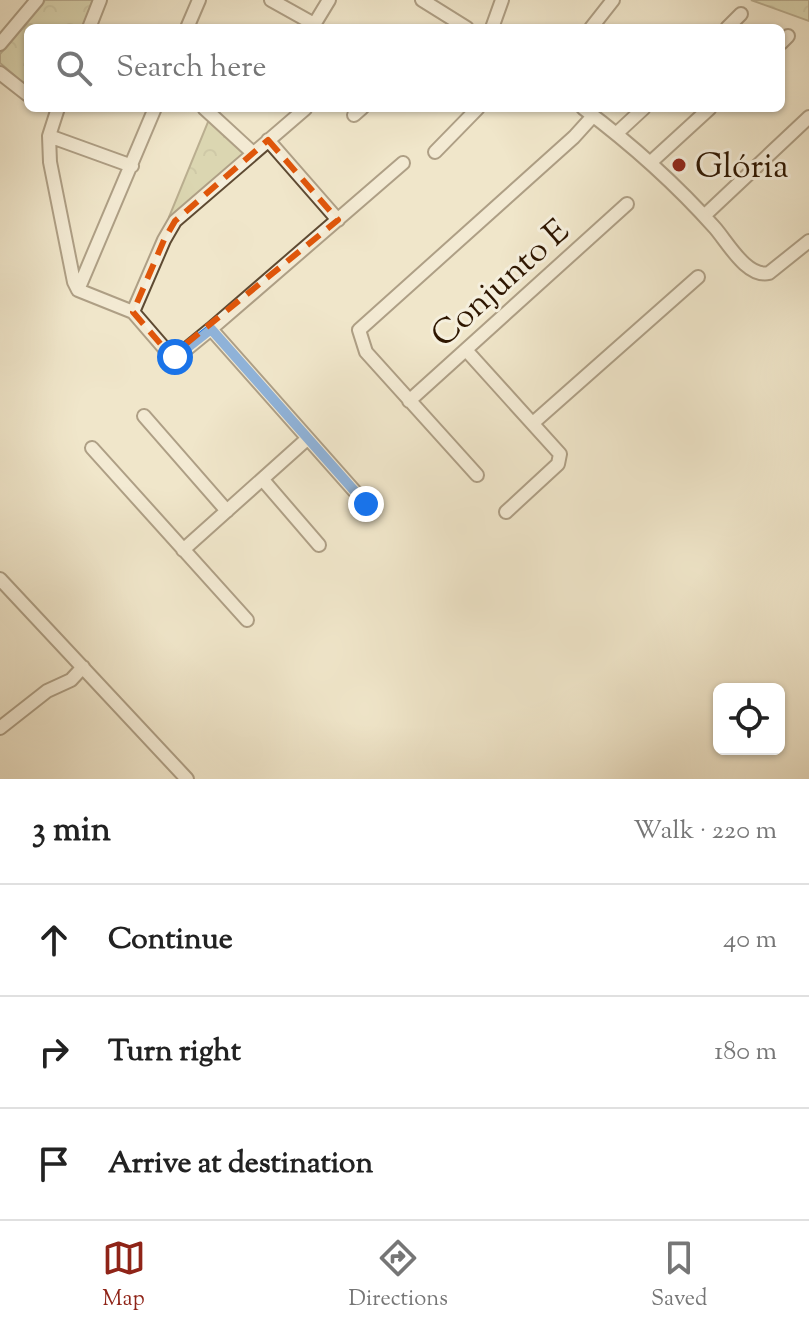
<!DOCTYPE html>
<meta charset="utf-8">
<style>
:root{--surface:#fff;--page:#f2f2f2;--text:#222;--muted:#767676;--line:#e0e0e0;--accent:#8f2418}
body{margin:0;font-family:"Sorts Mill Goudy",serif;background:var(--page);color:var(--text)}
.controls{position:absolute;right:24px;bottom:24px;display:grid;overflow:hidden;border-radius:12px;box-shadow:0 2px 6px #0004}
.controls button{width:72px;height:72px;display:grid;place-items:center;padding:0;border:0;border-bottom:2px solid var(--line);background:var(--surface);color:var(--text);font:40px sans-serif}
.stop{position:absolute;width:24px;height:24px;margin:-18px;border:6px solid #1a73e8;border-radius:50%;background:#fff}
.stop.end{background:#1a73e8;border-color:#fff;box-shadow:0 2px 8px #0008}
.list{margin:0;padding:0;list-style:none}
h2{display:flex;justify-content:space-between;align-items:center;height:104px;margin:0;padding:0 32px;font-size:34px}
h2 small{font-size:26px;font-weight:400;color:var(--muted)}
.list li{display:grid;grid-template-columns:52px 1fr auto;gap:24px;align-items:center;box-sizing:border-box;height:112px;padding:0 32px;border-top:2px solid var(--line)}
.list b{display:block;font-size:30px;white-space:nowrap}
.list em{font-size:26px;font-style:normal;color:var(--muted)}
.icon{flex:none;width:44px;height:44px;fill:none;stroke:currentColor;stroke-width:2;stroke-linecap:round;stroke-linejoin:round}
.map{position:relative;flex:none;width:809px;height:779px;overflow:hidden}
.search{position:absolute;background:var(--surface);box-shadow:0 2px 6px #0004;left:24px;right:24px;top:24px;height:88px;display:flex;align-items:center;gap:20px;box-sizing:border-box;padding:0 28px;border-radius:12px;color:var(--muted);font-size:30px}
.sheet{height:440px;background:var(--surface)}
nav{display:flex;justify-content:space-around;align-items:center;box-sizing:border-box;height:112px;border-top:2px solid var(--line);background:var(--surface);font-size:22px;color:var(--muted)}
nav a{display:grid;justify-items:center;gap:4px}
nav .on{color:var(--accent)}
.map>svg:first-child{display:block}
</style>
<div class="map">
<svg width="809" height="779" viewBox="0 0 809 779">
<defs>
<pattern id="park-crowns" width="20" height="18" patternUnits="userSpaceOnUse" patternTransform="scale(2)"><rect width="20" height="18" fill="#c1c392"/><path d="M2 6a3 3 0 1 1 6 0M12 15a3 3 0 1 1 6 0" fill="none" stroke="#a6a77c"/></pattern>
</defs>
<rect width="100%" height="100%" fill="#f0e6ca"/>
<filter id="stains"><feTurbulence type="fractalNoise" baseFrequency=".0025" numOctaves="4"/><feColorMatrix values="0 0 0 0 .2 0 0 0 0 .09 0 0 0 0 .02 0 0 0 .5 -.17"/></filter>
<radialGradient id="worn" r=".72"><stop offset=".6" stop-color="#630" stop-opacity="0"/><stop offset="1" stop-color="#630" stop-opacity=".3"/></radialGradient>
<path fill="url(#park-crowns)" stroke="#786c49" stroke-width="2" d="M 45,0 L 96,0 L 85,28 L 28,28 L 28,87 L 0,63 L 0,54 Z
M 751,0 L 809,0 L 809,21 Z
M 210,117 L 243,152 L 244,156 L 173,219 L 169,217 Z"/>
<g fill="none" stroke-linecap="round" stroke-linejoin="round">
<defs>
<path id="minor" d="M 271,0 L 314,24
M 422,0 L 467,28
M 89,28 L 100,0
M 187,28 L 199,0
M 312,28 L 329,0
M 492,28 L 502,0
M 591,28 L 613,0
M 727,28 L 741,14
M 781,43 L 788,36
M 0,44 L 37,0
M 0,73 L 28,95
M 58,108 L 49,136 L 50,162 L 74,282 L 78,290 L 133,312
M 204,108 L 253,153
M 583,108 C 631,144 675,183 715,228 C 728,243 747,278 769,273 L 809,241
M 305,109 L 175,221 L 164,240 L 133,312 L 171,356 L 178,356 L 211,329 L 403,163
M 354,115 L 362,108
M 617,133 L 644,108
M 49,136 L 132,166
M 268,140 L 338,220
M 435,152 L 478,108
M 651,162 L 710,108
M 704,216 L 809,117
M 78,290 L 155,108
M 211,329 L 366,504
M 466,350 L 560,454 L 558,464 L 506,512
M 409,401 L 627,204
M 144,416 L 227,511
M 533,423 L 698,277
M 92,448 L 247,620
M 477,475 L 366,352 L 359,330 L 574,137 L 593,116
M 263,480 L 319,545
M 183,550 L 307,439
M 0,579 L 187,779
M 0,728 L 47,691 L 71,680 L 83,667"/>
</defs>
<use href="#minor" stroke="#5e4a32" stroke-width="16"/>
<use href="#minor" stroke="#f5efdd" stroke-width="12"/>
</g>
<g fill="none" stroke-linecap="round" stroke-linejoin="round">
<path stroke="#1a73e8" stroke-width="10" d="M 175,357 L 211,329 L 366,504"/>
</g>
<path d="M0 0H809V779H0ZM 268,140 L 338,220 L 171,356 L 133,312 L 164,240 L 175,221 Z" fill="#f0e6ca" fill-opacity=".55" fill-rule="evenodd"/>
<path fill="none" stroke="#df560b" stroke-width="6" stroke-dasharray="16 10" stroke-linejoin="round" d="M 268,140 L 338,220 L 171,356 L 133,312 L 164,240 L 175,221 Z"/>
<circle fill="#8f2418" stroke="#f5efdd" stroke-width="3" cx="679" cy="165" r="8"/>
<g text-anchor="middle" stroke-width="6" stroke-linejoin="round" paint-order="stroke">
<g font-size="34" fill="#2e1600" stroke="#f5efdd" text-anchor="start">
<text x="695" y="177">Glória</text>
</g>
<g font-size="34" fill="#2e1600" stroke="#f5efdd">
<text transform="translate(499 282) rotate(-42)" y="12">Conjunto E</text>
</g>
</g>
<rect width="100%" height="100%" filter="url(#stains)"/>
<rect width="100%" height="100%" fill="url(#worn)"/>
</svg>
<div class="controls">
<button><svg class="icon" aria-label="locate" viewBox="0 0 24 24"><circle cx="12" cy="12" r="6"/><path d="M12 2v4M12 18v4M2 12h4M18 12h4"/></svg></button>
</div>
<div class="stop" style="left:175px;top:357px"></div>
<div class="stop end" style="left:366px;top:504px"></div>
<div class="search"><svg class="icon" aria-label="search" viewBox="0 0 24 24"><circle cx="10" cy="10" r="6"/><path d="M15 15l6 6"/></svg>Search here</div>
</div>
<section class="sheet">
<h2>3 min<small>Walk · 220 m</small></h2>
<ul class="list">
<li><svg class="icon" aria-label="ahead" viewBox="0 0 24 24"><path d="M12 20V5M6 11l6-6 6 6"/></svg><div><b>Continue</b></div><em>40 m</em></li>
<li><svg class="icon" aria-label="right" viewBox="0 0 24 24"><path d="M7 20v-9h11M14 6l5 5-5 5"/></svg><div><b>Turn right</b></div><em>180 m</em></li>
<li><svg class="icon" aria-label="arrive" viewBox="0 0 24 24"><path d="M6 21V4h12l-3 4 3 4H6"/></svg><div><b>Arrive at destination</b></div></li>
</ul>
</section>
<nav>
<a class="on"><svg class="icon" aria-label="map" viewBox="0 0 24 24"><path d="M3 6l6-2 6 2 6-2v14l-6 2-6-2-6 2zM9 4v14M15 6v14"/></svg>Map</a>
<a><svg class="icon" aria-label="directions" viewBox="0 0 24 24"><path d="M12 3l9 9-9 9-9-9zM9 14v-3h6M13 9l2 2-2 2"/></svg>Directions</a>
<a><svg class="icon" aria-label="saved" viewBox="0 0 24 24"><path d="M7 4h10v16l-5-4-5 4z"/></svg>Saved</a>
</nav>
